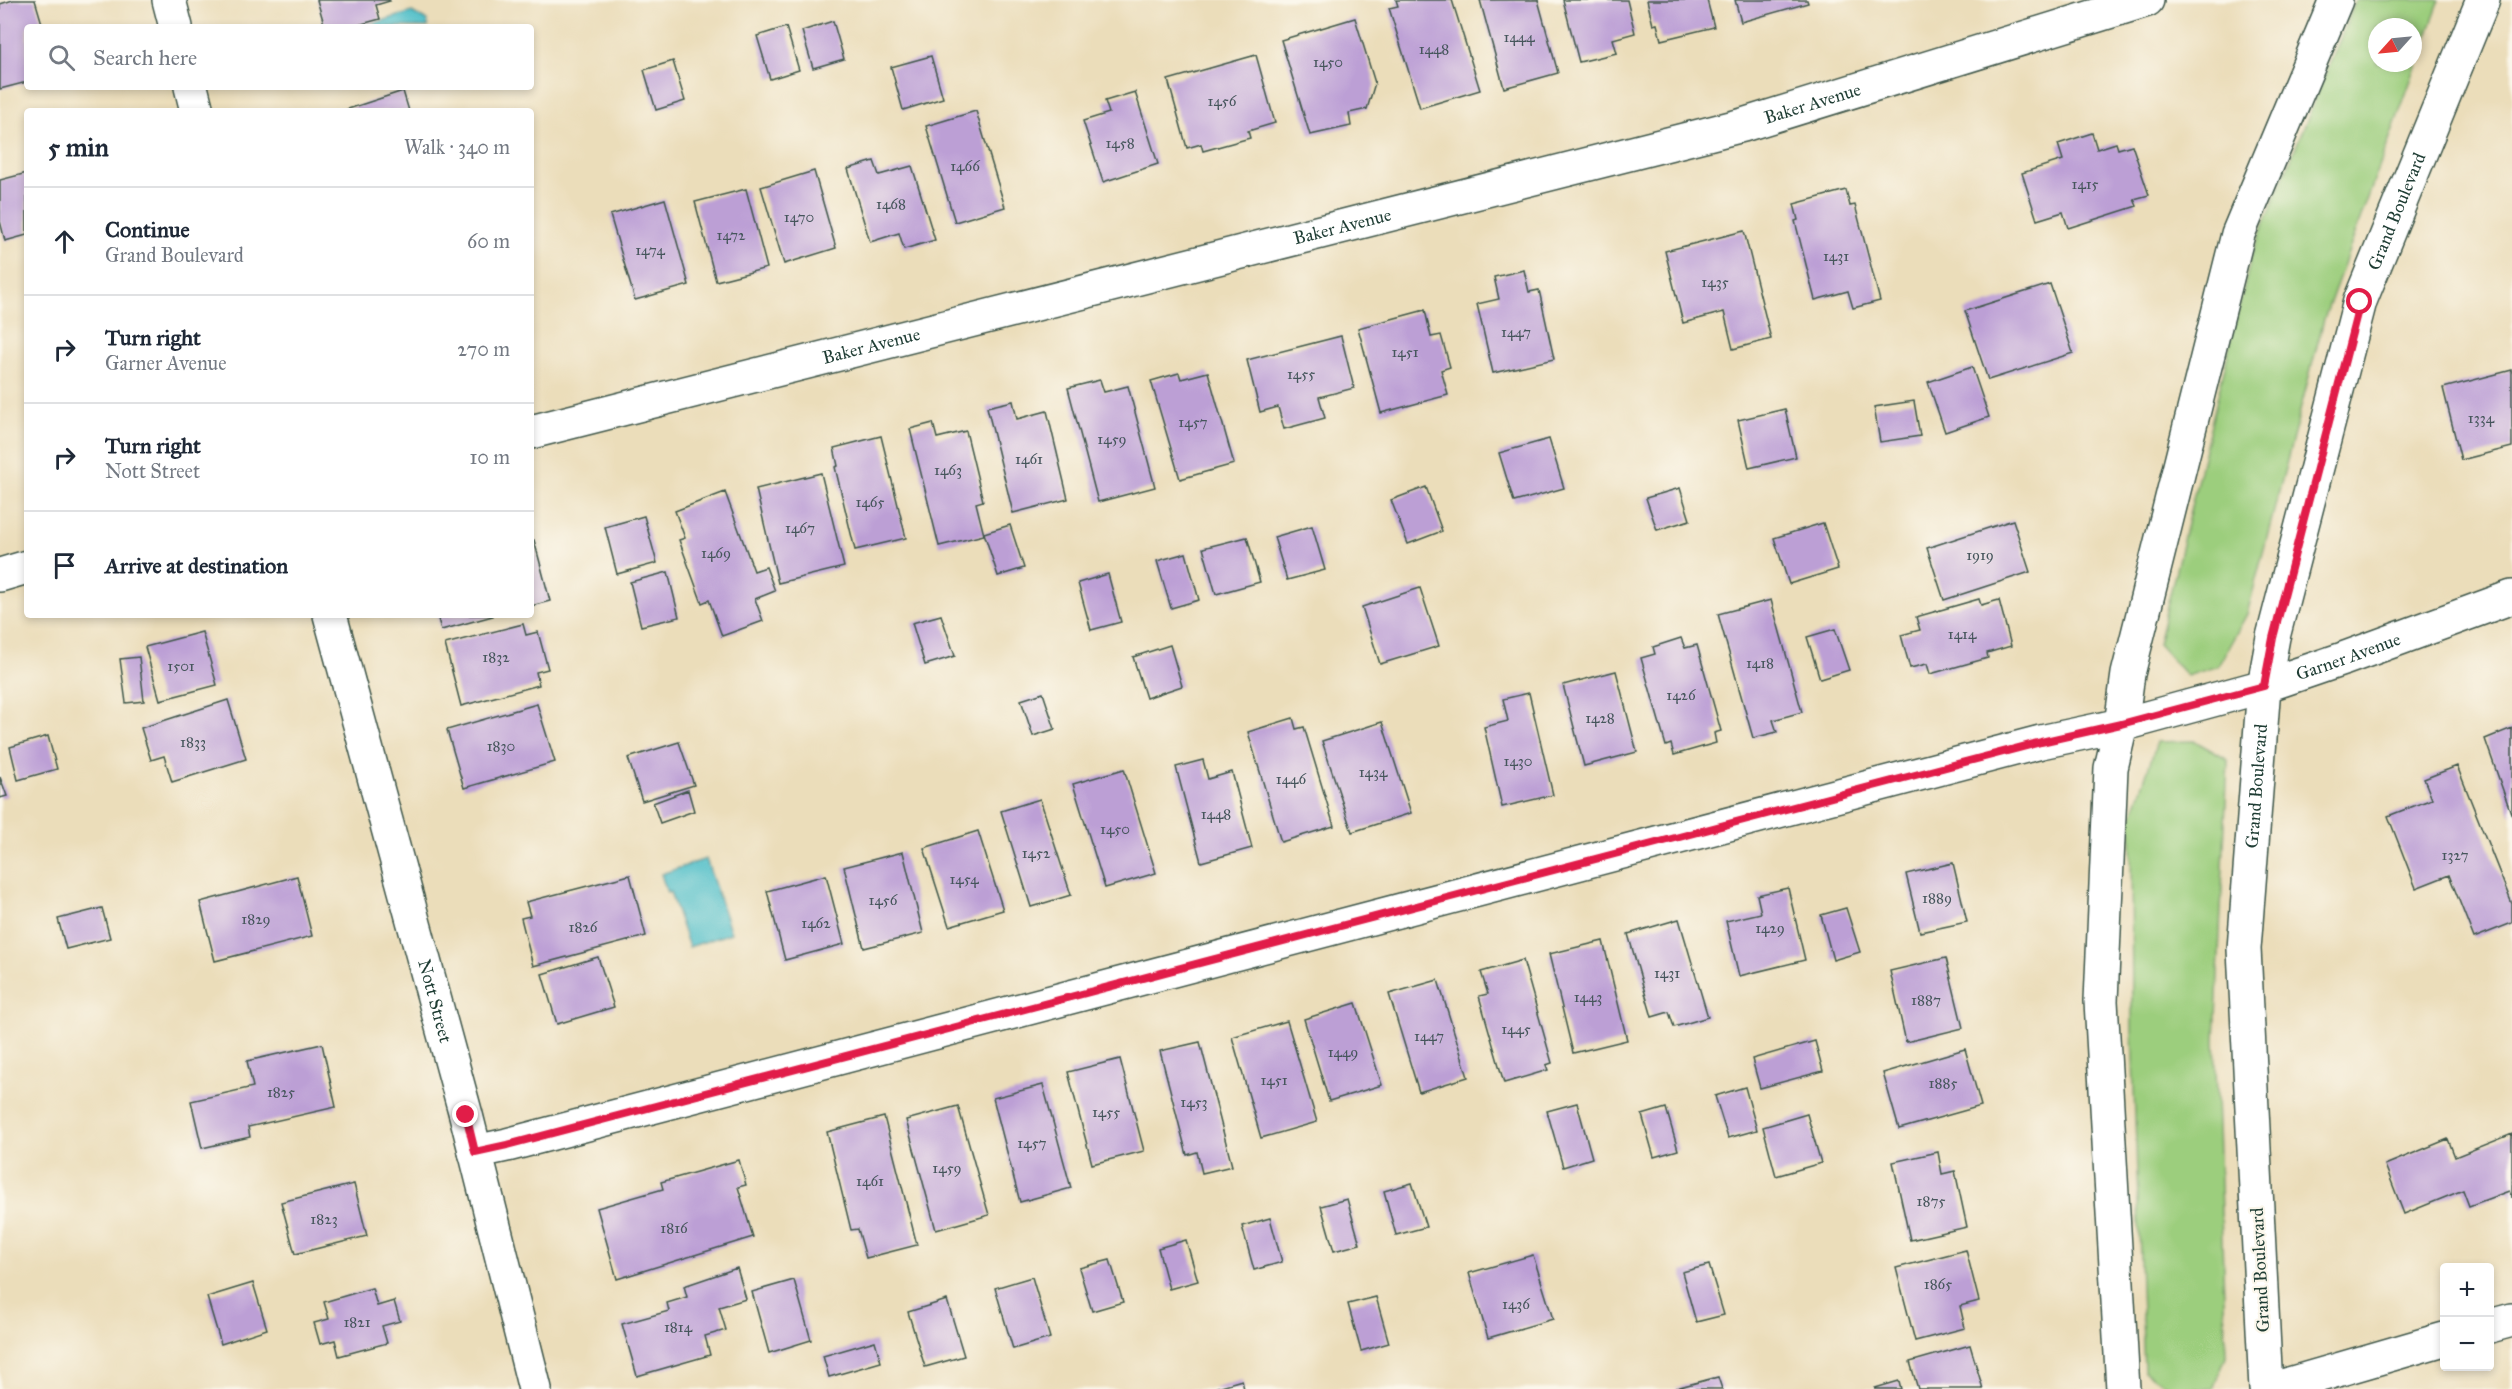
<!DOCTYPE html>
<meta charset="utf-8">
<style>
:root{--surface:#fff;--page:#f6f6f7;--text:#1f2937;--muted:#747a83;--line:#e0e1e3}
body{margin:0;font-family:"IM FELL Great Primer",serif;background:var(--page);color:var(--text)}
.controls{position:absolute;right:18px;bottom:18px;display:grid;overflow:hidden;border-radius:6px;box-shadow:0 3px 9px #0003}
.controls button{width:54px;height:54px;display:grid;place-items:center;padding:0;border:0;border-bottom:2px solid var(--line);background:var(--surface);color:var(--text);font:30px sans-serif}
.compass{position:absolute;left:2368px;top:18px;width:54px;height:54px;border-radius:50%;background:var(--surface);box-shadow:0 3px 9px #0003;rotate:243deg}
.stop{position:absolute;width:18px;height:18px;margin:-14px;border:4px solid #e11d48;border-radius:50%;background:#fff}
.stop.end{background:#e11d48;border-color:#fff;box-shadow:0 2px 6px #0008}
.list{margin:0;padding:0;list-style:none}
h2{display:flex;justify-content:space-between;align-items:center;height:78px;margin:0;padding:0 24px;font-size:26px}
h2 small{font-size:20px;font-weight:400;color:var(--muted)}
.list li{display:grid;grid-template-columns:39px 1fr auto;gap:18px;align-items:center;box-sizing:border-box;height:108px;padding:0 24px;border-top:2px solid var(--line)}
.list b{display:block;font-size:22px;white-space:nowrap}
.list p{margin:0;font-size:20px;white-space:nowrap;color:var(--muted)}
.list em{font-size:20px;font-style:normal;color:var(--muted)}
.icon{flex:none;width:33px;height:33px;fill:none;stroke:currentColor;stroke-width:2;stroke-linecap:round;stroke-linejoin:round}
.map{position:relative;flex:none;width:2512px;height:1389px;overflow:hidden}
.search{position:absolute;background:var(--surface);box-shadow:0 3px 9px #0003;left:24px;top:24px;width:510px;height:66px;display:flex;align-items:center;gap:15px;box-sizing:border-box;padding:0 21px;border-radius:6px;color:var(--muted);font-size:22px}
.panel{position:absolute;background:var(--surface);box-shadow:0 3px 9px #0003;left:24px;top:108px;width:510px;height:510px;border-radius:6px}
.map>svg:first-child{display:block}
</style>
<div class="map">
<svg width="2512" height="1389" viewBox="0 0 2512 1389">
<rect width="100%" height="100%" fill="#fbf7ec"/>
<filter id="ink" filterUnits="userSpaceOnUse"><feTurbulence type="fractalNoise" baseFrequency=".0167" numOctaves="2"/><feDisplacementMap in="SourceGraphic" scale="12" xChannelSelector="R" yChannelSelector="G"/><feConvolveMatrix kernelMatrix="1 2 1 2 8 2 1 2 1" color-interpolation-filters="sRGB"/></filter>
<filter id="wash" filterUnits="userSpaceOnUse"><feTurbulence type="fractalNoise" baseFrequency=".008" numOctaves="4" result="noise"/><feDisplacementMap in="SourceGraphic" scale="24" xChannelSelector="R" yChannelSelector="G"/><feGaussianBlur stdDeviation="1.35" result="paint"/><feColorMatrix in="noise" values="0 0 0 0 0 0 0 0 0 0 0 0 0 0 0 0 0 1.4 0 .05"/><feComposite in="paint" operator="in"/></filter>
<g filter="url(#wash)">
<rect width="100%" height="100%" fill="#ebddba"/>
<path fill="#9cce7d" stroke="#5e8658" stroke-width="1.5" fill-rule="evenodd" d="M 2356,0 L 2440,0 L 2324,319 L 2247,614 L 2218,666 L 2187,676 L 2158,644 L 2252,254 ZM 2377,27 L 2413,27 L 2413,63 L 2377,63 Z
M 2195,741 L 2228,760 L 2215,1039 L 2226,1356 L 2213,1389 L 2172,1389 L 2144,1371 L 2132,1032 L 2131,820 L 2157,742 Z"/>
<path fill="#52c0c9" stroke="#387e7e" stroke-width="1.5" d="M 412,12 L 427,21 L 428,27 L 361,27 Z
M 706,859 L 731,933 L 689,947 L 670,892 L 667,893 L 661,874 Z"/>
<g id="blocks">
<path fill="#bc9fd5" d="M 13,0 L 35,0 L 43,27 L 27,27 L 27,82 L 0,89 L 0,4 Z
M 317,0 L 389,0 L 390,1 L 376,5 L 380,19 L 351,27 L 325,27 Z
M 1396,0 L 1452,0 L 1480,90 L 1420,108 L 1389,8 L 1398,6 Z
M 1480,0 L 1538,0 L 1558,73 L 1504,88 Z
M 1563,0 L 1627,0 L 1635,33 L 1613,39 L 1617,53 L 1579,62 Z
M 1647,0 L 1707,0 L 1714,27 L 1661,40 L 1657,24 L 1653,25 Z
M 1735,0 L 1807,0 L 1808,3 L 1741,22 Z
M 1355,18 L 1375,83 L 1367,109 L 1349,113 L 1351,126 L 1310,135 L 1281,40 Z
M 833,21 L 844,59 L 813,68 L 802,31 Z
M 786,27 L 799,70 L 770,79 L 757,36 Z
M 1256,55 L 1275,123 L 1248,131 L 1250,138 L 1203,151 L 1201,144 L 1187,148 L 1168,80 Z
M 931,56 L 943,98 L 903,110 L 891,67 Z
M 673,61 L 685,101 L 656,110 L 644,70 Z
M 403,91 L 409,111 L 342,111 Z
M 1135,92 L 1158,164 L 1103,182 L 1083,121 L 1109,113 L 1105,101 Z
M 976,111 L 1005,207 L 955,222 L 926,126 Z
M 2092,133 L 2097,149 L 2116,143 L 2118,149 L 2132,145 L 2149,195 L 2134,199 L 2137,206 L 2068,228 L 2063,212 L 2037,220 L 2022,173 L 2063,160 L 2058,144 Z
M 874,161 L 879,175 L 912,166 L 935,240 L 904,249 L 899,233 L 870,242 L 848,169 Z
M 814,171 L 836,248 L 784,264 L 761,187 Z
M 27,173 L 27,235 L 5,241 L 0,221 L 0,180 Z
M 746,189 L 767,268 L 716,281 L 695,202 Z
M 1846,190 L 1850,206 L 1855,205 L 1880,301 L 1853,308 L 1848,291 L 1815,300 L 1795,221 L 1798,220 L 1794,204 Z
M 665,199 L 689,285 L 635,300 L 610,215 Z
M 1744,231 L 1771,339 L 1733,349 L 1724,312 L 1683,323 L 1665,251 Z
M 1524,270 L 1529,292 L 1539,290 L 1554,359 L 1493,373 L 1477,304 L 1499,299 L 1494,277 Z
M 2050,284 L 2073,353 L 1988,380 L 1965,311 Z
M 1425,310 L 1431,337 L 1441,335 L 1450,367 L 1441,370 L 1448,395 L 1381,413 L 1358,328 Z
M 1341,336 L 1354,388 L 1319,397 L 1325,418 L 1284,429 L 1278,407 L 1260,412 L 1247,360 Z
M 1972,367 L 1989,417 L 1945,432 L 1928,382 Z
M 2512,370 L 2512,447 L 2461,460 L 2443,388 Z
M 1208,372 L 1234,464 L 1180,479 L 1151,381 L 1179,373 L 1181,379 Z
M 1100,380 L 1104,392 L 1128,386 L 1155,487 L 1098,502 L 1068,388 Z
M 1013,401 L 1017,419 L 1047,411 L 1068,499 L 1013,513 L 987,407 Z
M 1914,401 L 1920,436 L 1880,442 L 1874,407 Z
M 1785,409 L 1796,457 L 1749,468 L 1738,420 Z
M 933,423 L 937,438 L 966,431 L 983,501 L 976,503 L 984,535 L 939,546 L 910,429 Z
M 881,436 L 906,538 L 855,550 L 835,467 L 838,466 L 834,448 Z
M 1549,439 L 1564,488 L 1514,502 L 1499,453 Z
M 821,473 L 844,567 L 778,583 L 756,489 Z
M 1426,487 L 1442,531 L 1408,544 L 1391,500 Z
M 1680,488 L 1690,520 L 1657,530 L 1646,498 Z
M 725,492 L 754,571 L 766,567 L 775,591 L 755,599 L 763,621 L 722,636 L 709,600 L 702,603 L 679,540 L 685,538 L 675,511 Z
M 644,516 L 657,563 L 617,574 L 605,527 Z
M 2013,520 L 2030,572 L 1944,600 L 1927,548 Z
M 1823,523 L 1838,569 L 1789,584 L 1774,538 Z
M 1010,525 L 1024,568 L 998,576 L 984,533 Z
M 1312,526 L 1325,570 L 1287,580 L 1274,537 Z
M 1247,537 L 1260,582 L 1216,594 L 1203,548 Z
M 534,540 L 550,601 L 531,606 L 531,541 Z
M 1186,553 L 1199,600 L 1171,608 L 1157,561 Z
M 668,572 L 679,617 L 641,626 L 630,582 Z
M 1108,574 L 1121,622 L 1091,630 L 1078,583 Z
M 1420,588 L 1439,646 L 1380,664 L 1362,607 Z
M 1979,599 L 1981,605 L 1999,600 L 2011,646 L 1987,653 L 1988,658 L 1930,674 L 1927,664 L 1910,668 L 1901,635 L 1920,630 L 1916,617 Z
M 1771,600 L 1802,712 L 1773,720 L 1777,732 L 1753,738 L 1718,614 Z
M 437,615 L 493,615 L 493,616 L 441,630 Z
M 941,615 L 955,656 L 925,665 L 912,623 Z
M 523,624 L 526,635 L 538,632 L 548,669 L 536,672 L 539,685 L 461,706 L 445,644 Z
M 1835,629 L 1849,670 L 1820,679 L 1807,637 Z
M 202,632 L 217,685 L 160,700 L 145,647 Z
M 1681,638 L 1685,648 L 1697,645 L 1721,731 L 1714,733 L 1716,743 L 1674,755 L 1671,744 L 1666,746 L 1641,658 L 1655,654 L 1653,647 Z
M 1170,645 L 1182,686 L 1146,698 L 1133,657 Z
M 139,657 L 144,701 L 126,703 L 120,659 Z
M 1616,671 L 1637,752 L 1584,766 L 1563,685 Z
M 1043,693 L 1055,729 L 1033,736 L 1021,700 Z
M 1529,693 L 1553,795 L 1502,807 L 1484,727 L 1508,721 L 1503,699 Z
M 228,700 L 246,759 L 172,782 L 164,756 L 151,760 L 141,728 Z
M 537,704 L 555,762 L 464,788 L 447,730 Z
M 1293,718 L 1296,729 L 1304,727 L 1334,826 L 1281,842 L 1248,732 Z
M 1382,722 L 1411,813 L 1352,832 L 1322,741 Z
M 2512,728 L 2512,816 L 2485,739 Z
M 48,736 L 57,769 L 18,780 L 10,747 Z
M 679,742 L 694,785 L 642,801 L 628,758 Z
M 1203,760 L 1208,779 L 1232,772 L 1252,848 L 1201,862 L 1176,767 Z
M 2457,766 L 2512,904 L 2512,923 L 2474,938 L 2449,875 L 2416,888 L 2388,816 L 2432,799 L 2424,779 Z
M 1124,769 L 1156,873 L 1105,888 L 1073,784 Z
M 0,777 L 7,796 L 0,798 Z
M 688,790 L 694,811 L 660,823 L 653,803 Z
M 1040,799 L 1071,895 L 1031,907 L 1001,811 Z
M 978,831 L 1003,910 L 949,926 L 924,848 Z
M 903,852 L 923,933 L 864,948 L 844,867 Z
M 1953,863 L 1967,922 L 1920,932 L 1906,874 Z
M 630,875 L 646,936 L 533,966 L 521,918 L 530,916 L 526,902 Z
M 826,875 L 844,944 L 785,960 L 767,891 Z
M 297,876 L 312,936 L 215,961 L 200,902 Z
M 1788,888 L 1805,960 L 1739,976 L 1726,921 L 1761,913 L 1757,895 Z
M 102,908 L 110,938 L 66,949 L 58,919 Z
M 1846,908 L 1860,952 L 1833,960 L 1821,915 Z
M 1679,919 L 1708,1017 L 1674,1027 L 1669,1012 L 1652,1017 L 1628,934 Z
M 1603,941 L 1627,1040 L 1573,1053 L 1549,954 Z
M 598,957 L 614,1007 L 557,1024 L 542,974 Z
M 1946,958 L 1963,1028 L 1906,1042 L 1890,971 Z
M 1523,960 L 1552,1063 L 1546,1065 L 1548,1070 L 1504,1083 L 1479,996 L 1488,994 L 1481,972 Z
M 1438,980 L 1468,1077 L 1419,1092 L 1389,994 Z
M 1356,1003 L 1382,1085 L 1329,1101 L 1304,1019 Z
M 1287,1021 L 1317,1122 L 1261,1138 L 1232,1037 Z
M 1815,1041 L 1823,1071 L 1760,1088 L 1752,1059 Z
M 1200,1042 L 1232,1166 L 1202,1173 L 1197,1152 L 1187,1155 L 1160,1051 Z
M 322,1044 L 336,1107 L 248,1127 L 250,1137 L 202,1148 L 191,1101 L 253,1087 L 247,1061 Z
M 1965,1049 L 1981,1106 L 1899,1129 L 1883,1073 Z
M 1120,1059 L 1144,1151 L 1092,1164 L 1068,1072 Z
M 1043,1085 L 1071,1188 L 1020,1202 L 993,1098 Z
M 1745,1087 L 1757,1130 L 1728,1138 L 1715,1096 Z
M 1577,1103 L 1592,1158 L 1563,1167 L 1547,1111 Z
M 958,1106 L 989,1215 L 936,1230 L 906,1120 Z
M 1666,1108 L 1678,1150 L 1654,1157 L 1642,1115 Z
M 1807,1114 L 1821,1163 L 1776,1176 L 1763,1127 Z
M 884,1117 L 917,1245 L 866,1258 L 858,1229 L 851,1230 L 827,1132 Z
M 2512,1134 L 2512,1198 L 2509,1191 L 2469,1206 L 2463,1190 L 2404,1214 L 2385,1165 L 2448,1139 L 2455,1157 Z
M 1938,1152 L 1942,1174 L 1955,1171 L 1967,1227 L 1910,1240 L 1893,1162 Z
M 739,1160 L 746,1185 L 738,1187 L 753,1237 L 617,1279 L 597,1208 L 663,1189 L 661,1182 Z
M 1412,1183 L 1426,1227 L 1396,1235 L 1384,1191 Z
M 354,1184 L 367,1236 L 295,1254 L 281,1202 Z
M 1347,1199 L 1360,1244 L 1334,1251 L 1321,1206 Z
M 1270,1218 L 1282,1262 L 1254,1270 L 1242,1226 Z
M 1186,1240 L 1198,1281 L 1169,1289 L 1158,1248 Z
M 1966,1250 L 1979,1301 L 1960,1306 L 1965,1328 L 1915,1341 L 1896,1268 Z
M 1533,1255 L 1553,1319 L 1488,1338 L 1469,1273 Z
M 1110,1260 L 1123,1302 L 1092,1311 L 1079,1268 Z
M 1709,1265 L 1724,1315 L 1696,1322 L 1682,1272 Z
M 737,1268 L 746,1299 L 719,1307 L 726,1330 L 705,1336 L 710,1355 L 637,1376 L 622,1324 L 669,1311 L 667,1303 L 687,1297 L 684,1286 Z
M 1032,1277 L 1050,1338 L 1013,1349 L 995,1288 Z
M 794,1280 L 811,1340 L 769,1353 L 752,1292 Z
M 253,1283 L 267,1329 L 221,1344 L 207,1297 Z
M 372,1288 L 377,1306 L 394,1301 L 400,1321 L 382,1326 L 387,1343 L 339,1356 L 335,1340 L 320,1344 L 314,1323 L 329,1319 L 324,1302 Z
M 1376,1297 L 1389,1343 L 1361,1351 L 1348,1304 Z
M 947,1300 L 964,1356 L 925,1367 L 908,1312 Z
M 875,1341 L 881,1362 L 829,1377 L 823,1356 Z
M 1970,1345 L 1983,1389 L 1918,1389 L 1910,1362 Z
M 1718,1377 L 1722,1389 L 1677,1389 L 1676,1388 Z
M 1242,1380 L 1244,1389 L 1214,1389 L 1214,1388 Z
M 1899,1381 L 1901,1389 L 1875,1389 L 1875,1388 Z"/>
</g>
</g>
<g filter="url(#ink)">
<use href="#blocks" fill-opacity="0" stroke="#3e5548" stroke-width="1.5"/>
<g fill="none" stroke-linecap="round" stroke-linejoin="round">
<defs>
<g id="minor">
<path id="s1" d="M 531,432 L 1743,125 L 2147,0"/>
<path d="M 0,575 L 27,567"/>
<path id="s2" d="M 475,1152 L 507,1145 L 2041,742 L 2121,725 L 2264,686 L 2343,659 L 2512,597"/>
<path d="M 2490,1326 L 2512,1320"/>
<path d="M 2272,1389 L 2444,1339"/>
</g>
<g id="tertiary">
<path d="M 2123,1389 L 2101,1001 L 2111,768 L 2121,725 L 2128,674 L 2238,234 L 2336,0"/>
<path id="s3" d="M 2266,1389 L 2244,949 L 2264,686 L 2273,637 L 2360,301 L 2483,0"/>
</g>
<g id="secondary">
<path d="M 169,0 L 176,27"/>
<path d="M 191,87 L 197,111"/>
<path id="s4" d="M 330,615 L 466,1115 L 535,1389"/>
</g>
</defs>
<use href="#minor" stroke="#3e5548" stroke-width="36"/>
<use href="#tertiary" stroke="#3e5548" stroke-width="36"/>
<use href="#secondary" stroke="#3e5548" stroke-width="36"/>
<use href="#minor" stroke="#fff" stroke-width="33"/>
<use href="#tertiary" stroke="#fff" stroke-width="33"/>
<use href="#secondary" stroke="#fff" stroke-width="33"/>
</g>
</g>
<g fill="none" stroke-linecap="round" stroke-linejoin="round" filter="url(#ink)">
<path stroke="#e11d48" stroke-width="8" d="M 466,1115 L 475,1152 L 507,1145 L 2041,742 L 2121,724 L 2264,686 L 2273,638 L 2360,302"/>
</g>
<g text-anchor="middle" stroke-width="4.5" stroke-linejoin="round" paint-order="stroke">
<g font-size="15" fill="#46565c">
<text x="1519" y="42">1444</text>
<text x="1434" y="54">1448</text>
<text x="1328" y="67">1450</text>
<text x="1222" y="106">1456</text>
<text x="1120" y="148">1458</text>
<text x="965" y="171">1466</text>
<text x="2085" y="189">1415</text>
<text x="891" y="209">1468</text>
<text x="799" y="222">1470</text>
<text x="731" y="240">1472</text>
<text x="650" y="255">1474</text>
<text x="1836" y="261">1431</text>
<text x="1715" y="287">1435</text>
<text x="1516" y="337">1447</text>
<text x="1405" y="357">1451</text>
<text x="1301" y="379">1455</text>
<text x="2481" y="423">1334</text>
<text x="1193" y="427">1457</text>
<text x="1112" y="444">1459</text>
<text x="1029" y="464">1461</text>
<text x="948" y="475">1463</text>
<text x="870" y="507">1465</text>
<text x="800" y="533">1467</text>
<text x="716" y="558">1469</text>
<text x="1980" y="560">1919</text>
<text x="1962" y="639">1414</text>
<text x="496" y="662">1832</text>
<text x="1760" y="668">1418</text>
<text x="181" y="671">1501</text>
<text x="1681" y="700">1426</text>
<text x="1600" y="723">1428</text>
<text x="193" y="747">1833</text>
<text x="501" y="751">1830</text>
<text x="1518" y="766">1430</text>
<text x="1373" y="777">1434</text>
<text x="1291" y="784">1446</text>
<text x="1216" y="819">1448</text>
<text x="1115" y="834">1450</text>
<text x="1036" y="858">1452</text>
<text x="2455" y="860">1327</text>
<text x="964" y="884">1454</text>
<text x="1937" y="903">1889</text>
<text x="883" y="905">1456</text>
<text x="256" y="924">1829</text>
<text x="816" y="928">1462</text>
<text x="583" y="932">1826</text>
<text x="1770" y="933">1429</text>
<text x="1667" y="978">1431</text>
<text x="1588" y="1002">1443</text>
<text x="1926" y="1005">1887</text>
<text x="1516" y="1034">1445</text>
<text x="1429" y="1041">1447</text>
<text x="1343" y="1057">1449</text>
<text x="1274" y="1085">1451</text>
<text x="1943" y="1088">1885</text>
<text x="281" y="1097">1825</text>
<text x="1194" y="1107">1453</text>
<text x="1106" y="1117">1455</text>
<text x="1032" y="1148">1457</text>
<text x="947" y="1173">1459</text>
<text x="870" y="1186">1461</text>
<text x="1931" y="1206">1875</text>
<text x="324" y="1224">1823</text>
<text x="674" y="1233">1816</text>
<text x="1938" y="1289">1865</text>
<text x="1516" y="1309">1436</text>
<text x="357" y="1327">1821</text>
<text x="678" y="1332">1814</text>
</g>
<g font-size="18" fill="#1f3d34" stroke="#fbf7ec">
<text dy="6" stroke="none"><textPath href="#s1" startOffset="1323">Baker Avenue</textPath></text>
<text dy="6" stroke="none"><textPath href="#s3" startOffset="1198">Grand Boulevard</textPath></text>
<text dy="6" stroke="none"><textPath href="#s1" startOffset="837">Baker Avenue</textPath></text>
<text dy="6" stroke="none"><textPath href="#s1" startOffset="351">Baker Avenue</textPath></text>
<text dy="6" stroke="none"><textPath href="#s2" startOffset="1938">Garner Avenue</textPath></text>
<text dy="6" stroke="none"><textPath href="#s3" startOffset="604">Grand Boulevard</textPath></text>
<text dy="6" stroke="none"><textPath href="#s4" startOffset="400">Nott Street</textPath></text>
<text transform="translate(2260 1270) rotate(-93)" y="6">Grand Boulevard</text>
</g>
</g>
</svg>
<div class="controls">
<button>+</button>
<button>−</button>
</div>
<svg class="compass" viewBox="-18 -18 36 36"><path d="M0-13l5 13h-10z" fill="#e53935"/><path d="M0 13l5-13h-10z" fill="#747a83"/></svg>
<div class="stop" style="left:2360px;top:302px"></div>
<div class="stop end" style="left:466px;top:1115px"></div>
<div class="search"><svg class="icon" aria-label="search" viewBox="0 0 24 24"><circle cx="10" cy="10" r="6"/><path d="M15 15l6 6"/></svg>Search here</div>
<section class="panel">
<h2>5 min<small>Walk · 340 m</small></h2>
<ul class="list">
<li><svg class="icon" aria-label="ahead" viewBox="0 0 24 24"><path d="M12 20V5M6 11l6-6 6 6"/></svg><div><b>Continue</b><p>Grand Boulevard</p></div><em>60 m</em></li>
<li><svg class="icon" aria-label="right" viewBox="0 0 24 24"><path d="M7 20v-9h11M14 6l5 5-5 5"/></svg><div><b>Turn right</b><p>Garner Avenue</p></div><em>270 m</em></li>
<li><svg class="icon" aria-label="right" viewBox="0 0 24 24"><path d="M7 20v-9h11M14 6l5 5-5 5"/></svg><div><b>Turn right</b><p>Nott Street</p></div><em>10 m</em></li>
<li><svg class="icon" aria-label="arrive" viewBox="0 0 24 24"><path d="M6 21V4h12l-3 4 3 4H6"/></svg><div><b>Arrive at destination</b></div></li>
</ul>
</section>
</div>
